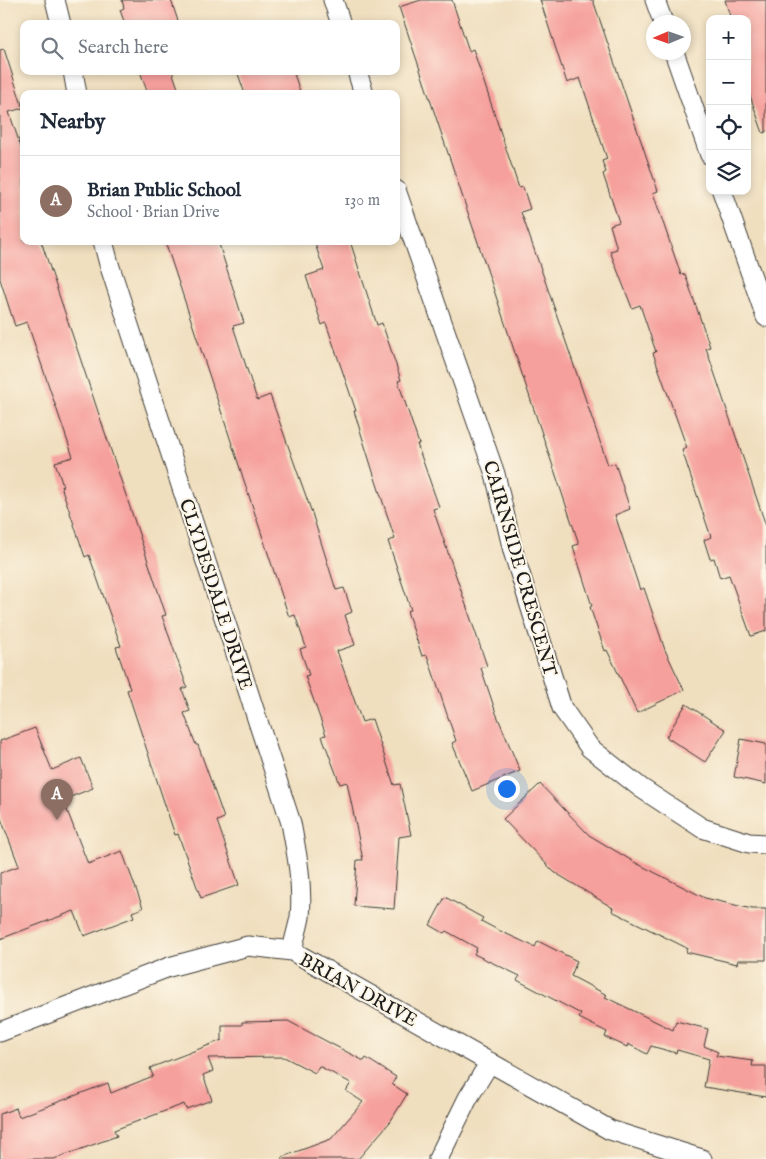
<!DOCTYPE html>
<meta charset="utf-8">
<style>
:root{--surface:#fff;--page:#f2f2f3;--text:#1f2937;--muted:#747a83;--line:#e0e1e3;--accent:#0f766e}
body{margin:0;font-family:"IM FELL English",serif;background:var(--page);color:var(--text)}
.controls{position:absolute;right:15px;top:15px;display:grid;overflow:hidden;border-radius:10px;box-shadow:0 2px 8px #0003}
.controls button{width:45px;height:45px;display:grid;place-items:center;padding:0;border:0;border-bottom:1px solid var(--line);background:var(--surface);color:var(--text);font:25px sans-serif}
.compass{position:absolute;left:646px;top:15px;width:45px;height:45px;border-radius:50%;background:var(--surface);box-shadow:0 2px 8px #0003;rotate:268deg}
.you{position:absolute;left:506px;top:788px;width:18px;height:18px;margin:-12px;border:4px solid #fff;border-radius:50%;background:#1a73e8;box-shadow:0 0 0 8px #1a73e833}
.badge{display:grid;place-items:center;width:32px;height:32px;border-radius:50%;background:var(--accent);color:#fff;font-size:16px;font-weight:700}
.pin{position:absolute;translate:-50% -41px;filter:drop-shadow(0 1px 2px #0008)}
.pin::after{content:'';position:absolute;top:26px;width:18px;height:15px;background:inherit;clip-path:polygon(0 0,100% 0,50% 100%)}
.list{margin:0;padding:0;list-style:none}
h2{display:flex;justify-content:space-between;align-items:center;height:65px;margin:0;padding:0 20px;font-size:21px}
h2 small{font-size:16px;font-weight:400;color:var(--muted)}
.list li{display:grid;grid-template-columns:32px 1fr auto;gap:15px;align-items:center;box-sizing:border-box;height:90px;padding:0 20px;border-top:1px solid var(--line)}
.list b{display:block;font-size:19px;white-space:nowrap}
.list p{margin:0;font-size:16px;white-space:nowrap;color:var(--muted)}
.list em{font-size:16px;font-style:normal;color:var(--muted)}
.icon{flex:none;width:28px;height:28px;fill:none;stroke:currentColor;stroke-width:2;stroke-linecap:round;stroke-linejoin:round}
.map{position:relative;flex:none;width:766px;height:1159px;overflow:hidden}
.search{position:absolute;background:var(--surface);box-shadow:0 2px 8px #0003;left:20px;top:20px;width:380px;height:55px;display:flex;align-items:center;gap:12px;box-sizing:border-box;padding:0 18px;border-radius:10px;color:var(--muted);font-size:19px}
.panel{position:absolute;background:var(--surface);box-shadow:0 2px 8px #0003;left:20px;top:90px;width:380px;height:155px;border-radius:10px}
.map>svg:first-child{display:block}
</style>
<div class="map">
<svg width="766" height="1159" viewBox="0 0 766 1159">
<rect width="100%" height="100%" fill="#fcf5e5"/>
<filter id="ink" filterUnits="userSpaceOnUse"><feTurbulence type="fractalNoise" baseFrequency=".02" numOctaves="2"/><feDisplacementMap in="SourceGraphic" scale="10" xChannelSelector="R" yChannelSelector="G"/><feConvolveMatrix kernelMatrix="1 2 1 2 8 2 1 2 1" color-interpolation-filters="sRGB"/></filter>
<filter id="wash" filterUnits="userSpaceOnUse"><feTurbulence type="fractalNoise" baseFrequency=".0096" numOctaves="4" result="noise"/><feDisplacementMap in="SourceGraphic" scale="20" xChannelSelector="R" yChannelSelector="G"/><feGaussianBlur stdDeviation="1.12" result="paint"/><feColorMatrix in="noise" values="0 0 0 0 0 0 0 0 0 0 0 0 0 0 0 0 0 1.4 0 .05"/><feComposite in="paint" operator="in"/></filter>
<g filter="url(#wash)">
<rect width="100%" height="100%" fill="#f0dfbf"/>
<g id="blocks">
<path fill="#f6a09d" d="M 122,0 L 171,0 L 179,24 L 125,24 L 120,10 L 124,8 Z
M 421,0 L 452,0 L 469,51 L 473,49 L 519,188 L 523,187 L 530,209 L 521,212 L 542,272 L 608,465 L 615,463 L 630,509 L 615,515 L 640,590 L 644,588 L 665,650 L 684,690 L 637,713 L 607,650 L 605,651 L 590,607 L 592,606 L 573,546 L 579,544 L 399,7 Z
M 540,0 L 593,0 L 658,191 L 653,193 L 681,275 L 685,274 L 710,347 L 706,348 L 766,526 L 766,631 L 751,636 L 729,575 L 720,578 L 714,558 L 710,559 L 704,540 L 711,537 L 682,450 L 687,448 L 653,353 L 656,352 L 640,305 L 632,308 L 610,251 L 617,249 L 610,225 L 619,222 L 603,174 L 606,172 L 602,161 L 607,159 L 580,78 L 567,83 Z
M 725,0 L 766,0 L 766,132 L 763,133 L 747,87 L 747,19 L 731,19 Z
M 4,49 L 23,108 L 9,112 L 24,156 L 24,241 L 41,241 L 166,615 L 162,616 L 187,687 L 182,689 L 190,711 L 184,713 L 196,745 L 198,745 L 224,818 L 217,821 L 239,885 L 201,898 L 178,834 L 175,835 L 127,690 L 130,689 L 116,647 L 121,646 L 89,555 L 85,557 L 61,486 L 63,486 L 55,462 L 73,457 L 27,322 L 15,326 L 0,279 L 0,50 Z
M 140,71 L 172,71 L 180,94 L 148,94 Z
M 237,71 L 293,71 L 301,94 L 245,94 Z
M 165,241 L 218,241 L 244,323 L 233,326 L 257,400 L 270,395 L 312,513 L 336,590 L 344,588 L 352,612 L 345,615 L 355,645 L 337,651 L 362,722 L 372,719 L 394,785 L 400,784 L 411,835 L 399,837 L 394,909 L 354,906 L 357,860 L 363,860 L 347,782 L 340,784 L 322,736 L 326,735 L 305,676 L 309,675 L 300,649 L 306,647 L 295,615 L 289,617 Z
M 314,241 L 350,241 L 377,325 L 382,323 L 401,380 L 398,381 L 419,444 L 417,444 L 439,507 L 433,509 L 487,666 L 481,668 L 496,713 L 520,771 L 472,791 L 452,743 L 456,741 L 427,655 L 422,656 L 407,611 L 411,610 L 388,541 L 395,539 L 374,475 L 354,411 L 356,411 L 326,323 L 322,325 L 306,276 L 324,270 Z
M 686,704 L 726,730 L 705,762 L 666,737 Z
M 35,728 L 52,770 L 81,758 L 93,788 L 63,800 L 88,864 L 122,851 L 143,908 L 132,912 L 134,917 L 84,936 L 74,911 L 0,939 L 0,873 L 19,866 L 0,816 L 0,741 Z
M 741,739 L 766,744 L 766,784 L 734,777 Z
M 540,784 L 589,835 L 634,862 L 705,898 L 752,909 L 766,909 L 766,960 L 738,960 L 737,964 L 686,952 L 687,948 L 612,911 L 613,908 L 554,872 L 503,819 Z
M 445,897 L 483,918 L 481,921 L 498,930 L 535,947 L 538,941 L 577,961 L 571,976 L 607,995 L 605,997 L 673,1030 L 676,1021 L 708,1029 L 704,1046 L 718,1052 L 716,1056 L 753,1061 L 752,1066 L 766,1066 L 766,1097 L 704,1087 L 709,1059 L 677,1050 L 676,1053 L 651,1046 L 647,1054 L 628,1044 L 627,1047 L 605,1037 L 607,1032 L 579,1018 L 581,1014 L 517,980 L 520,976 L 474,954 L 477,948 L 446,931 L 444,933 L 430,925 Z
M 288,1021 L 364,1061 L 366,1058 L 396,1077 L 392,1084 L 407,1094 L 390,1122 L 358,1159 L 282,1159 L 282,1157 L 331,1139 L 363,1102 L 346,1091 L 351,1083 L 319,1066 L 315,1073 L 284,1057 L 208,1058 L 213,1071 L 203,1075 L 212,1100 L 186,1109 L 184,1104 L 114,1130 L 117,1136 L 54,1159 L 0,1159 L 0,1114 L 16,1108 L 19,1117 L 108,1083 L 111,1093 L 153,1076 L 150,1068 L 222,1040 L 222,1025 L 242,1025 L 242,1022 Z"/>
</g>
</g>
<g filter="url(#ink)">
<use href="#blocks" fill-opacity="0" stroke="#3c3934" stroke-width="1"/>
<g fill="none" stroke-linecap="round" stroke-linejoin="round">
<defs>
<path id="minor" d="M 55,0 L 61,24
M 333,0 L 341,24
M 655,0 L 663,22
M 674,52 L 710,155
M 73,71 L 77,94
M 357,71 L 364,94
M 396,190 L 495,474 L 513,551 L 562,708 L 590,748 L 641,788 L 702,828 L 749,843 L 766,844
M 722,191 L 766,317
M 103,241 L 109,264 L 291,823 C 297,854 303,886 300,917 C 298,928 294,940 292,951
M 0,1032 L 169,967 L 248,946 L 292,951 L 610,1130 L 702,1159
M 438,1159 L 468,1098 L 490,1062"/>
</defs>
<use href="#minor" stroke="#3c3934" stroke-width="21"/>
<use href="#minor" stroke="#fff" stroke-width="19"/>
</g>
</g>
<g text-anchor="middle" stroke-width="4" stroke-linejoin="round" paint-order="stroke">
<g font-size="19" fill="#1c1c1c" stroke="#fcf5e5">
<text transform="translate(521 568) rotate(74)" y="7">CAIRNSIDE CRESCENT</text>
<text transform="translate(217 594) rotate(72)" y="7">CLYDESDALE DRIVE</text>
<text transform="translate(359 989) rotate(29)" y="7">BRIAN DRIVE</text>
</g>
</g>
</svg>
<div class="controls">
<button>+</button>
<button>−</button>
<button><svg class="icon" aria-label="locate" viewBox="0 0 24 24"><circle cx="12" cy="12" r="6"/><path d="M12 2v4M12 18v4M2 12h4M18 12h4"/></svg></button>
<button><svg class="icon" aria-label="layers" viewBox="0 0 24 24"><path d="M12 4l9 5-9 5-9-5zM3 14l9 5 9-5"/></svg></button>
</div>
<svg class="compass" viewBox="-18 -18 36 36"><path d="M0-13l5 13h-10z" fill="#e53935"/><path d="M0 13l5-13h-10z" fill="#747a83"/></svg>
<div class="you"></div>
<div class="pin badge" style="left:57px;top:820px;background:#8d6e63">A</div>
<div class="search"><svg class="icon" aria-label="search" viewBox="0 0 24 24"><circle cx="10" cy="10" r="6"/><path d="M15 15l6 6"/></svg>Search here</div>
<section class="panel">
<h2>Nearby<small></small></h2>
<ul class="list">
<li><span class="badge" style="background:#8d6e63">A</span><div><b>Brian Public School</b><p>School · Brian Drive</p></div><em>130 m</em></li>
</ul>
</section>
</div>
